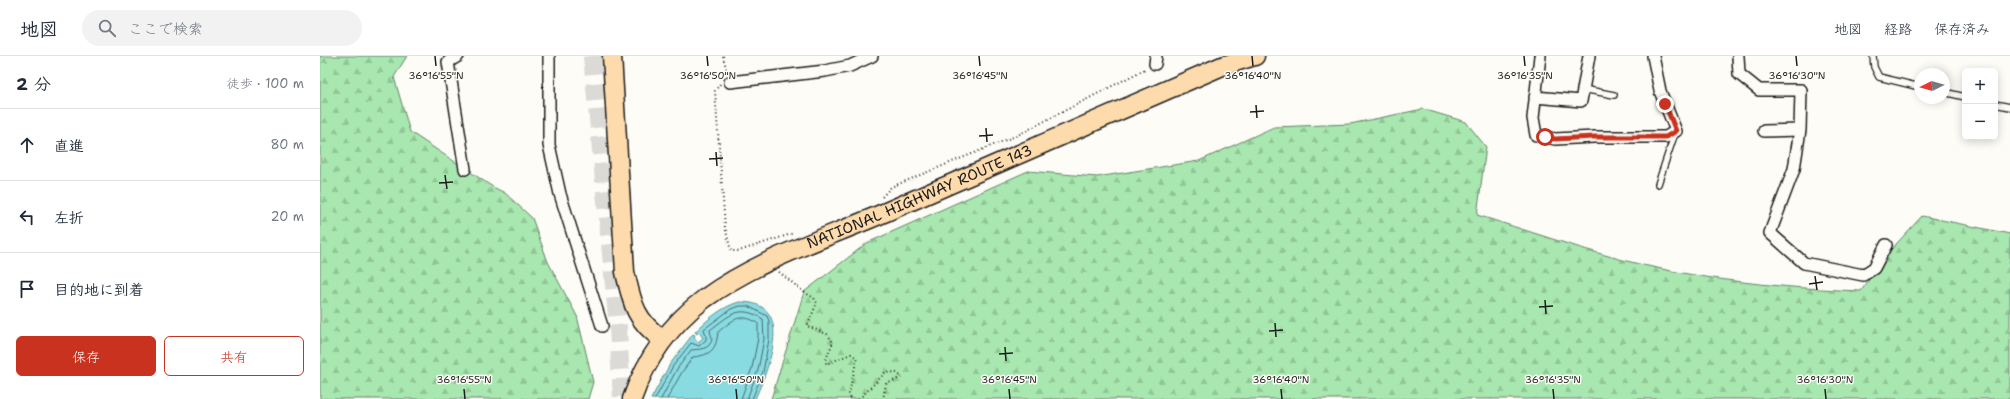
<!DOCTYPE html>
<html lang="ja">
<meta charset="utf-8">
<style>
:root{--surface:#fff;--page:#f2f2f3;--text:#1f2937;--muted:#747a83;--line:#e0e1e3;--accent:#c8321e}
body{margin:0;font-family:"Shantell Sans","Klee One",sans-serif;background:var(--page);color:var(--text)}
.controls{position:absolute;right:12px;top:12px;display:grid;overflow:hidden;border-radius:6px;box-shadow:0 2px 10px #0003}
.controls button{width:36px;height:36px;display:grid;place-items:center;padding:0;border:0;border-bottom:1px solid var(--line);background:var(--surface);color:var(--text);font:20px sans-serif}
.compass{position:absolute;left:1594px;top:12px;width:36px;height:36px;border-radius:50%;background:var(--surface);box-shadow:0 2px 10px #0003;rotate:265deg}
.stop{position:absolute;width:12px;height:12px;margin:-9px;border:3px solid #c8321e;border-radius:50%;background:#fff}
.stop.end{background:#c8321e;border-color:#fff;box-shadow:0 1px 4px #0008}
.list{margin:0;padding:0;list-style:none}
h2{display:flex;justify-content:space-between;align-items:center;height:52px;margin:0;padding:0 16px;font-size:17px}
h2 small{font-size:13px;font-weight:400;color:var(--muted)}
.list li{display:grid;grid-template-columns:26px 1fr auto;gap:12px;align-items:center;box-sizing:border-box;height:72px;padding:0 16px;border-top:1px solid var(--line)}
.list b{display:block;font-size:15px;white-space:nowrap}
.list em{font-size:13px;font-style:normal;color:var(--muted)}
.actions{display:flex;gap:8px;padding:12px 16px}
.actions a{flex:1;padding:9px 0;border:1px solid var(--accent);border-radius:6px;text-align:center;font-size:14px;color:var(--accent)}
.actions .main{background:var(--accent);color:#fff}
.icon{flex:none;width:22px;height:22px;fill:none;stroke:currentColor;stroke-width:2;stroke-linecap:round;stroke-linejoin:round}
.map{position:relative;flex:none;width:1690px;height:343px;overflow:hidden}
header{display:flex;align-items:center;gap:24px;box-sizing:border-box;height:56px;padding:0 20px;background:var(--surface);border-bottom:1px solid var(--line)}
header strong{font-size:19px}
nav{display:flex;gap:22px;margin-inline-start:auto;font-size:14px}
.search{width:280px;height:36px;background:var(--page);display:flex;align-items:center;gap:10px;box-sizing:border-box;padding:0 14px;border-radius:22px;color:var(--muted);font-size:15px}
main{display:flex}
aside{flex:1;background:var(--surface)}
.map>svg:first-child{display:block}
</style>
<header>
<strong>地図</strong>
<div class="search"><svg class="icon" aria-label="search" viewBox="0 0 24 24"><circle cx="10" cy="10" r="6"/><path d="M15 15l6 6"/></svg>ここで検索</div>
<nav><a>地図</a><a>経路</a><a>保存済み</a></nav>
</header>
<main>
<aside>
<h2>2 分<small>徒歩 · 100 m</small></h2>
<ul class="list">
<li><svg class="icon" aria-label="ahead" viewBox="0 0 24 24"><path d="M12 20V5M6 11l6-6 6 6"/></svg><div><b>直進</b></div><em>80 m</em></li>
<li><svg class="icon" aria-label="left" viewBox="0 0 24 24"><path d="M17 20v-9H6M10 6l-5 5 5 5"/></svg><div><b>左折</b></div><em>20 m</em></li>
<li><svg class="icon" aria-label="arrive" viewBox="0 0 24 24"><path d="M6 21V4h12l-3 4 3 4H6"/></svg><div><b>目的地に到着</b></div></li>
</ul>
<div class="actions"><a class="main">保存</a><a>共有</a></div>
</aside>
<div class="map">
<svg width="1690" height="343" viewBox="0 0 1690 343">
<defs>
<pattern id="forest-firs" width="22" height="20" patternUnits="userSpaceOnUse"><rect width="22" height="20" fill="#a8e7af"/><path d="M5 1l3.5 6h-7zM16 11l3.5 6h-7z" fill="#90c696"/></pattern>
</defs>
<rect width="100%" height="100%" fill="#fdfcf7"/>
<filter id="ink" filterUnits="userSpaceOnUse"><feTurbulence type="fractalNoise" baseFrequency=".025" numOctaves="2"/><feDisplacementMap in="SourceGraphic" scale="8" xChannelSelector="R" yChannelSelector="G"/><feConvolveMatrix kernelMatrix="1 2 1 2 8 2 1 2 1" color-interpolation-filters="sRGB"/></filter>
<g filter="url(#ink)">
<path fill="url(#forest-firs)" stroke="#628266" d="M 0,0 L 87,0 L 74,21 L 90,76 L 173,131 L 185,137 L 212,162 L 228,206 L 257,260 L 273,326 L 268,343 L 0,343 Z
M 1103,53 L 1146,66 L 1166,91 L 1157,159 C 1206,174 1254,191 1303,204 C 1380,224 1462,232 1541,235 L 1567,198 L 1602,160 L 1690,178 L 1690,343 L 451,343 L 484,236 L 547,187 L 708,115 L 777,121 L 879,105 L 954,71 L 1030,68 Z"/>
<path fill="#89dbe2" stroke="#5d8f93" d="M 419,246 C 477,245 448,313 435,343 L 331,343 L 350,308 L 373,278 L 375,279 L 374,281 L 378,286 L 383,282 L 379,276 L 377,278 L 375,276 C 388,263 402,251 419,246 Z"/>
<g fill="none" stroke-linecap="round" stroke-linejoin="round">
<path stroke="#48686b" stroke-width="1" d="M 335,343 L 353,310 L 371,287 L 379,290 L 386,284 L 386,280 L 384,273 L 411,253 L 420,250 L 428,250 L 447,260 L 449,265 L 449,283 L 443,316 L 432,343
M 341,343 L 357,313 L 371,294 C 379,293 390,294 392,283 C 392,280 390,277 390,274 C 410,259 419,248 443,263 L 444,283 L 438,314 L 427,343
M 347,343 L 362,316 L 373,301 C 392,299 396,293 398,276 C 413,264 419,256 438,267 L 438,282 L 432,312 L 421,343"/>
<path stroke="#dbdad6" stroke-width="18" stroke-dasharray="18 9" stroke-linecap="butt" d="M 272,0 L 298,271 L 302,343"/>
<defs>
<path id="service" d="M 1553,0 L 1554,11 L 1559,21 L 1600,31
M 1263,33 L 1294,39
M 1624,36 L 1645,41
M 1675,48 L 1690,51
M 1338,128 L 1355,77"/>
<path id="minor" d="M 138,0 L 128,6 L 145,113
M 229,0 L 229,89 L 240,138 L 282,270
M 1220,0 L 1213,62 L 1216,79 L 1235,83 L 1275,81 L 1346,81 L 1356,75 L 1340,35 L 1333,0
M 1418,0 L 1419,18 L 1439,34 L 1481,34 L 1480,74 L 1474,113 L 1450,177 L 1484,207 L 1543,219 L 1554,212 L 1566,189
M 835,8 L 836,0
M 410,26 L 505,15 L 530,10 L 552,0
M 1215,41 L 1261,45 L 1269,0
M 1444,75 L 1480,74"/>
<g id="trunk">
<path d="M 292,0 L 305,216 C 312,246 315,265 342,283"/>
<path id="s1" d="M 312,343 C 326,303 350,269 384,243 C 439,203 504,183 566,156 C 678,108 790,59 902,10 L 935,0"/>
</g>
</defs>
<use href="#service" stroke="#1c1c1c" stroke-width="8"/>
<use href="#minor" stroke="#1c1c1c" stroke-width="14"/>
<use href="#trunk" stroke="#1c1c1c" stroke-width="21"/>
<path stroke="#1c1c1c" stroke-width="2" stroke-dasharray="1 3" stroke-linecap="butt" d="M 403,0 L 407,16
M 400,28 L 395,35 L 405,171 L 411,195 L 419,195 L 474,177
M 562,141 L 571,131 L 698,79 L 825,13
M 459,216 L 484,236 L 494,242 L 497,247 L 487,270 L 507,278 L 513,286 L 506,303 L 506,308 L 531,298 L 537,302 L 529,338 L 531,343
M 539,343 L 565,317 L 575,316 L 582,321 L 566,328 L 563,343"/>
<use href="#service" stroke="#fdfcf7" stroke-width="5.5"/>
<use href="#minor" stroke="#fdfcf7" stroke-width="11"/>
<use href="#trunk" stroke="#fedbac" stroke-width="18"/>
</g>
</g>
<g fill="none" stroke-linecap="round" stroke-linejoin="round" filter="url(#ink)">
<path stroke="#c8321e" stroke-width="5" d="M 1225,81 L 1235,83 L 1274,81 L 1346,81 L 1356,75 L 1345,48"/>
</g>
<path fill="none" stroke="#1c1c1c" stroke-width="1.5" d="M 115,0 L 116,10M 387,0 L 388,10M 659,0 L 660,10M 932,0 L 933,10M 1204,0 L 1205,10M 1476,0 L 1477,10M 936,49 L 937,62M 930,56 L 944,55M 666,72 L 667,86M 659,80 L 673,79M 396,96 L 397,110M 389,103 L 403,102M 125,119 L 127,133M 119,127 L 133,126M 1495,220 L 1497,234M 1489,228 L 1503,226M 1225,244 L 1226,258M 1219,251 L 1233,250M 955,267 L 956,281M 949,275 L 963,274M 685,291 L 686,305M 679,298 L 693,297M 144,333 L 145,343M 416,333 L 417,343M 689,333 L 690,343M 961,333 L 962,343M 1233,333 L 1234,343M 1505,333 L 1506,343"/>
<g text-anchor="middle" stroke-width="3" stroke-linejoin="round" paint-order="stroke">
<g font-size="15" fill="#1c1c1c" stroke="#fdfcf7">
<text dy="5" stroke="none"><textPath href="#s1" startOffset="364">NATIONAL HIGHWAY ROUTE 143</textPath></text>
</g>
</g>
<g font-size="10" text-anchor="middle" fill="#1c1c1c" stroke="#fdfcf7" stroke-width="3" stroke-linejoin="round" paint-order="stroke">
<text x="116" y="23">36°16'55"N</text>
<text x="388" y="23">36°16'50"N</text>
<text x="660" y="23">36°16'45"N</text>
<text x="933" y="23">36°16'40"N</text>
<text x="1205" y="23">36°16'35"N</text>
<text x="1477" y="23">36°16'30"N</text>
<text x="144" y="327">36°16'55"N</text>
<text x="416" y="327">36°16'50"N</text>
<text x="689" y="327">36°16'45"N</text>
<text x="961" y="327">36°16'40"N</text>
<text x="1233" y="327">36°16'35"N</text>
<text x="1505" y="327">36°16'30"N</text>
</g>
</svg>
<div class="controls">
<button>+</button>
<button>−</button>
</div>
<svg class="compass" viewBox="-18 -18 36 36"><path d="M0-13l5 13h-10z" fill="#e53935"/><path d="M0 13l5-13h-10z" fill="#747a83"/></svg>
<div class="stop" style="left:1225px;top:81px"></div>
<div class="stop end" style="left:1345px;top:48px"></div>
</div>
</main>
